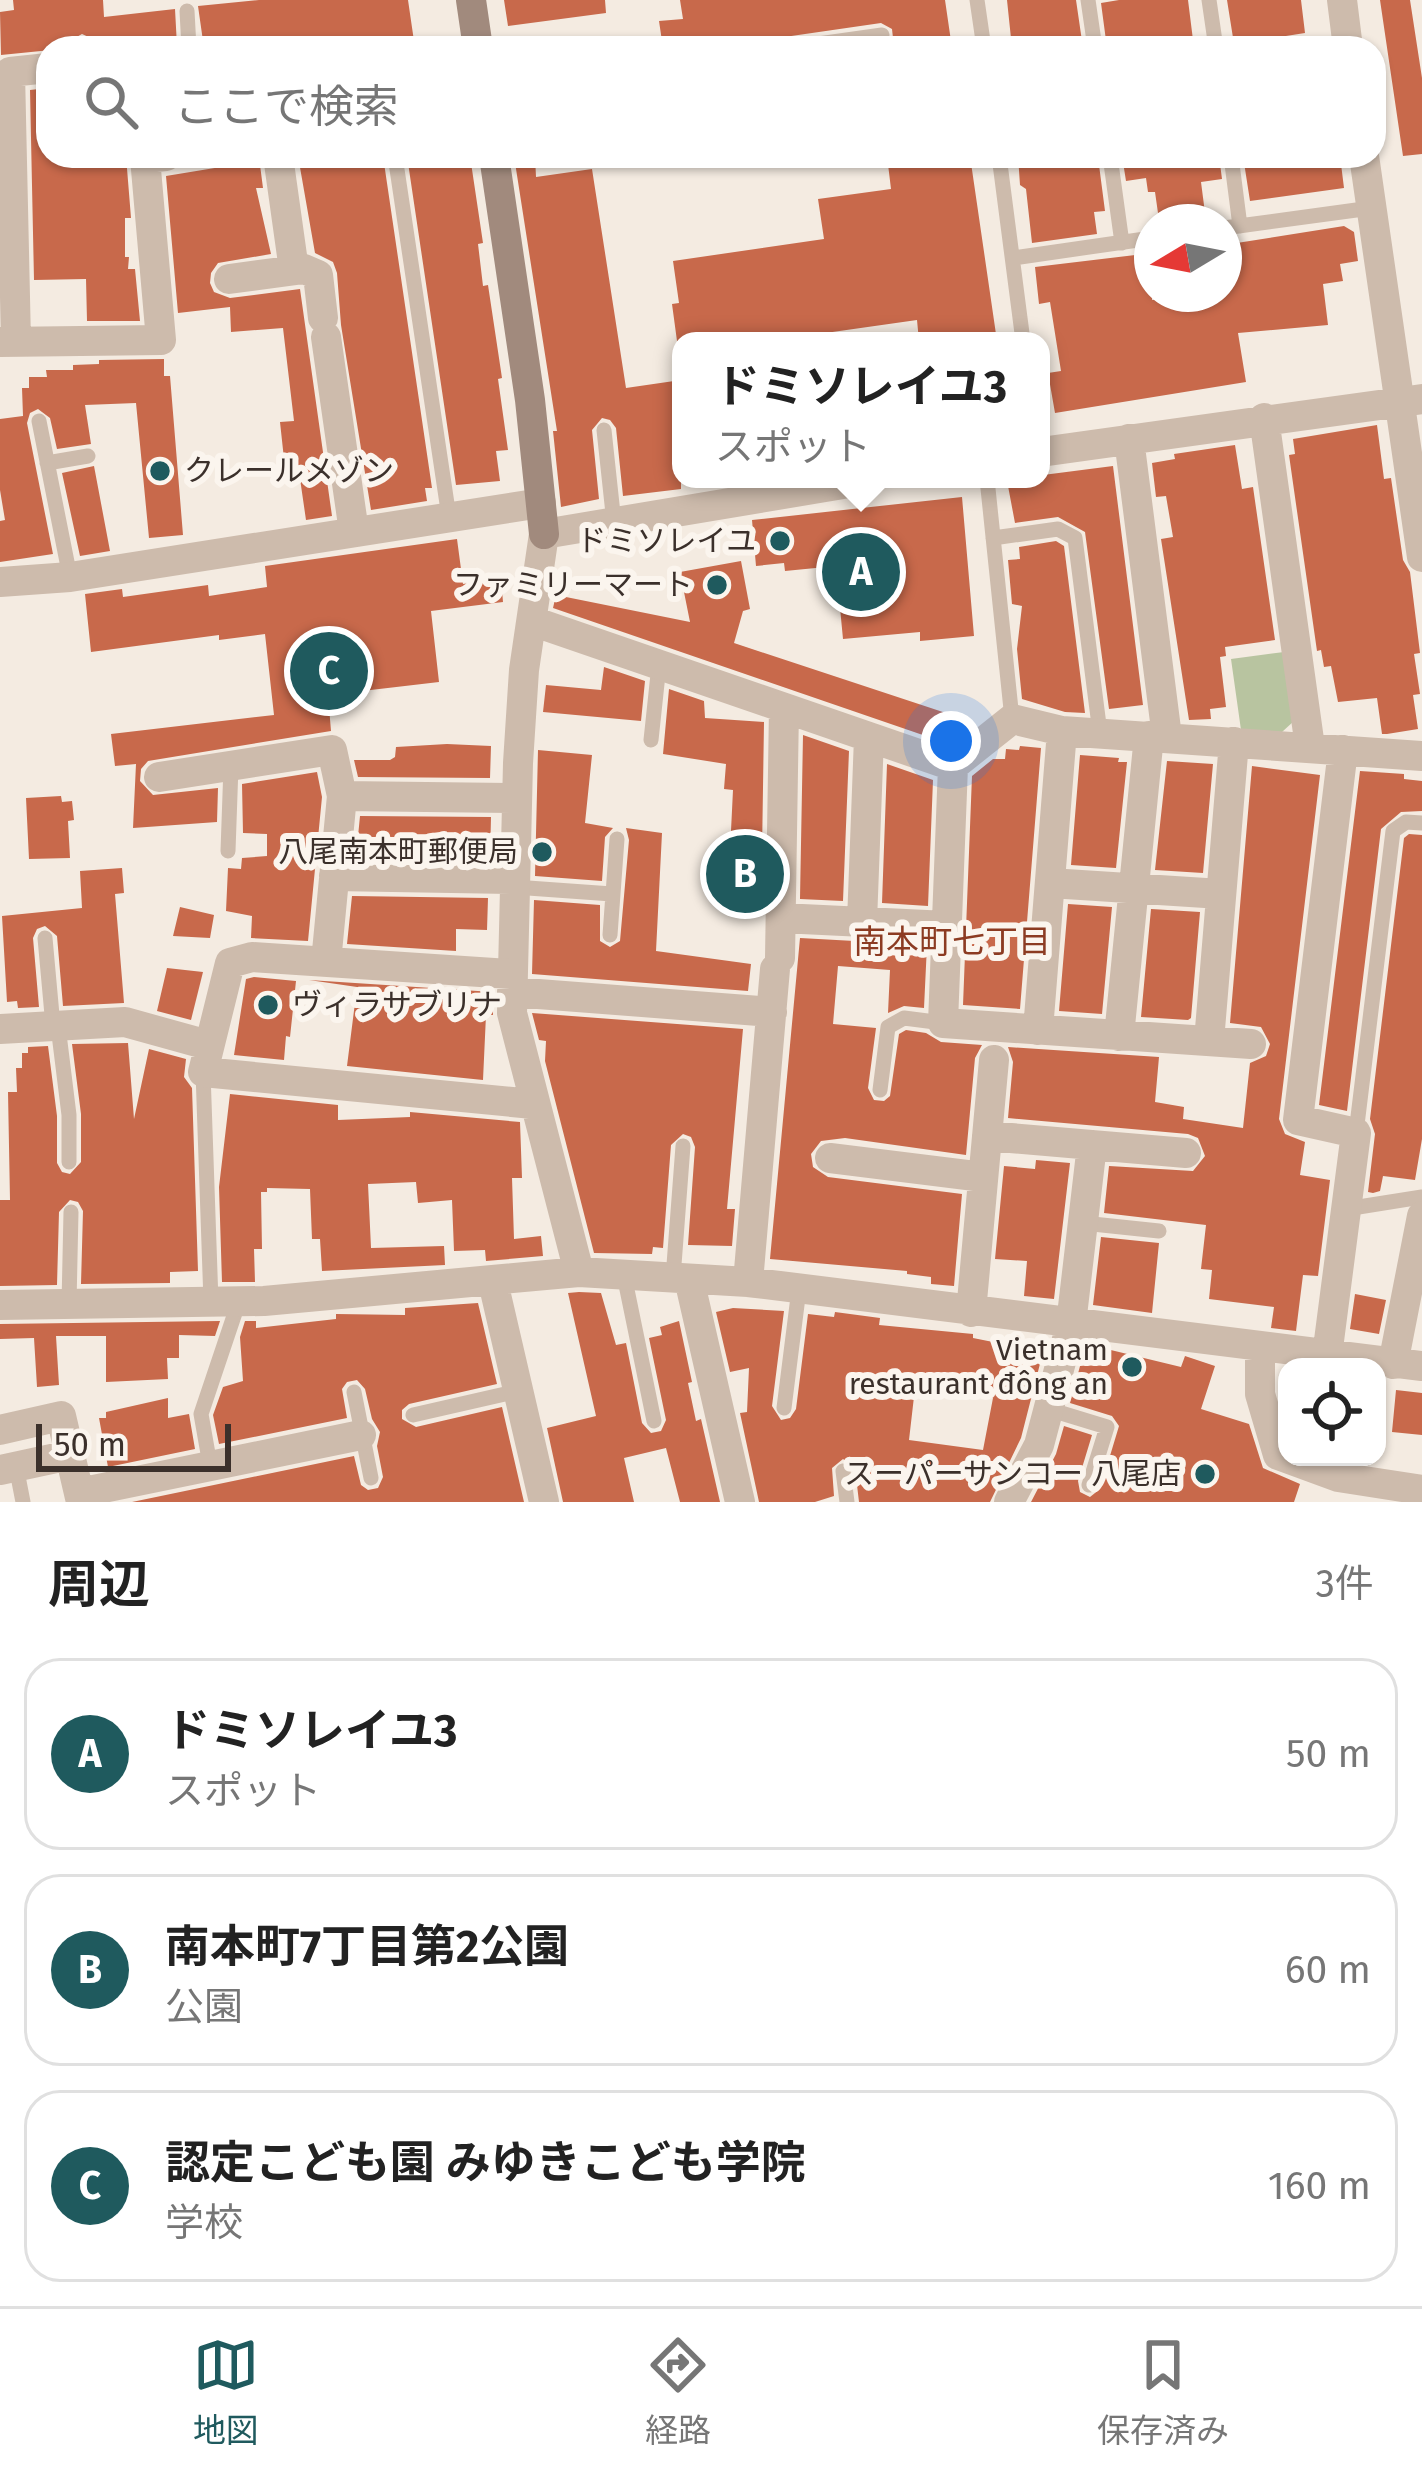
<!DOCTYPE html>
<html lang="ja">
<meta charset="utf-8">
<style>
:root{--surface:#fff;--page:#f2f2f2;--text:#222;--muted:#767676;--line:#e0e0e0;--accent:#1f5a5e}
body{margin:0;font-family:"Fira Sans","Noto Sans JP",sans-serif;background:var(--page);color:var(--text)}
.controls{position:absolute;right:36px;bottom:36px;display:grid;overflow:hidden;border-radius:24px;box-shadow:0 3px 9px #0004}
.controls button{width:108px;height:108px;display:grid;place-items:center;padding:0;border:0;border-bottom:3px solid var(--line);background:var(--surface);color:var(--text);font:60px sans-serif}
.compass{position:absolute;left:1134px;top:204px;width:108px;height:108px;border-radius:50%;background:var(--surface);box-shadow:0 3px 9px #0004;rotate:260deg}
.scale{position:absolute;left:36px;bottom:30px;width:195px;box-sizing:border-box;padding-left:12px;border:6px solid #3b302b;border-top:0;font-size:33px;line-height:42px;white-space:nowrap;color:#3b302b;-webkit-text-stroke:9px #fbf5ee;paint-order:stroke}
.you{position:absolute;left:951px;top:741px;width:42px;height:42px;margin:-30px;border:9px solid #fff;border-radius:50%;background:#1a73e8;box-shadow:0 0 0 18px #1a73e833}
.badge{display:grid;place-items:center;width:78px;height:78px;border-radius:50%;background:var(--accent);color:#fff;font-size:39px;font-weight:700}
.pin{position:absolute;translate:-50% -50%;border:6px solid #fff;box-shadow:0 3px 12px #0006}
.popup{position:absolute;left:672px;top:332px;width:378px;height:156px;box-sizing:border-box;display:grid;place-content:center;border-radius:24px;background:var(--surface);filter:drop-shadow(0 3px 9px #0005);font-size:39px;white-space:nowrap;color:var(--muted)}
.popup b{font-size:45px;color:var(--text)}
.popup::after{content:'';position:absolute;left:50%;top:100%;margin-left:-24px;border:24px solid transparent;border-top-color:var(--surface)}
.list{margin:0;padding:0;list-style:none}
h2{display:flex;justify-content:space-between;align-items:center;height:156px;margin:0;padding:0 48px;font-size:51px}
h2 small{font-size:39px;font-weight:400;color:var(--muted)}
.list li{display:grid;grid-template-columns:78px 1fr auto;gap:36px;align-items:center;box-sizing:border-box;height:192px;margin:0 24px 24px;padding:0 24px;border:3px solid var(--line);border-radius:36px}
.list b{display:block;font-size:45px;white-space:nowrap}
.list p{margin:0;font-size:39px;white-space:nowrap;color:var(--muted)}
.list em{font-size:39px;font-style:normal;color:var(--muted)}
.icon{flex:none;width:66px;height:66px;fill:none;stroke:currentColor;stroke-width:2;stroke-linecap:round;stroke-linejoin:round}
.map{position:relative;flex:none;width:1422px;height:1502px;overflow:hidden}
.search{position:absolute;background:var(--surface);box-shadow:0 3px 9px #0004;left:36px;right:36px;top:36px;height:132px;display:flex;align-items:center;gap:30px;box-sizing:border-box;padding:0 42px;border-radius:36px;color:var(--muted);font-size:45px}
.sheet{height:804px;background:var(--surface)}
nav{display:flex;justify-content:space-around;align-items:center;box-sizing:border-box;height:168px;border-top:3px solid var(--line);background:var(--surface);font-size:33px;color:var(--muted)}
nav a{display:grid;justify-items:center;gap:6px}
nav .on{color:var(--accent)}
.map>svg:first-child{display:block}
</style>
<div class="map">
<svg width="1422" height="1502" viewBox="0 0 1422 1502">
<rect width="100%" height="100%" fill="#f4ebe1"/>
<path fill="#b8c4a0" d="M 1284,652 L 1294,721 L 1282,732 L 1241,730 L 1231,659 Z
M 726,855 L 767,859 L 766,888 L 773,906 L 719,897 Z"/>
<path fill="#c8694b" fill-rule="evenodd" d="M 13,0 L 103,0 L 104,17 L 175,9 L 177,46 L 95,48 L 93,39 L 82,34 L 73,39 L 71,48 L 1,55 L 0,12 L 14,10 Z
M 259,0 L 408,0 L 415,48 L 204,48 L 198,6 Z
M 504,0 L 605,0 L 606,13 L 508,26 Z
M 680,0 L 945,0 L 952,48 L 876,48 L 888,45 L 893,38 L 892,29 L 881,23 L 708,48 L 663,48 L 659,21 L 683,19 Z
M 1007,0 L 1076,0 L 1083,48 L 1012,48 Z
M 1119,0 L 1188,0 L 1194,48 L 1107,48 L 1101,3 Z
M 1227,0 L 1301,0 L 1305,33 L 1234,44 Z
M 1380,0 L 1410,0 L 1422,78 L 1422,154 L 1403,156 Z
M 48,88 L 48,156 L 126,156 L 131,218 L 125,218 L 125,257 L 129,257 L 128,269 L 135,269 L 140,321 L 87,321 L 86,279 L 34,280 L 30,90 Z
M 298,156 L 383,156 L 432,488 L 425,488 L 427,501 L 371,510 L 341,325 L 337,273 L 333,262 L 315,253 Z
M 407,156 L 470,156 L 483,243 L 478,244 L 483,286 L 488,285 L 502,378 L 498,379 L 508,450 L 496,451 L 500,481 L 456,485 Z
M 514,156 L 535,156 L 536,177 L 592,169 L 626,388 L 681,380 L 681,489 L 623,496 L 616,428 L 610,420 L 602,418 L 592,430 L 599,499 L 561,507 L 553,431 L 557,431 Z
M 887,156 L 970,156 L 997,341 L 919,341 L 917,320 L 769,341 L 677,341 L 672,304 L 679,303 L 673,261 L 824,239 L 818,199 L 891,189 Z
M 1018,156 L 1083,156 L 1085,167 L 1099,165 L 1105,211 L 1094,212 L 1097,234 L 1032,243 L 1026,189 L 1020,185 Z
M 1129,156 L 1219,156 L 1222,179 L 1201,182 L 1205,213 L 1159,220 L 1155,192 L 1148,192 L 1146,178 L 1126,181 L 1123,162 L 1130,161 Z
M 1243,156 L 1295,156 L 1296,162 L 1340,156 L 1344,188 L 1250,201 Z
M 239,164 L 240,168 L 260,165 L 263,188 L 256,188 L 271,254 L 218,263 L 211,273 L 210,283 L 214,292 L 230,298 L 300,289 L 332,516 L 306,520 L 297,458 L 284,459 L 280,422 L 294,421 L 283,328 L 231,332 L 230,307 L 178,313 L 166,176 Z
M 1344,226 L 1354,232 L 1358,261 L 1340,264 L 1343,281 L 1323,284 L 1328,325 L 1238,333 L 1246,382 L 1055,413 L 1048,373 L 1061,371 L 1050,302 L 1039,304 L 1035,267 L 1152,253 L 1152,300 L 1224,294 L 1224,245 Z
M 164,359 L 164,376 L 170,376 L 183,535 L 149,538 L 136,403 L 85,405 L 91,444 L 57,449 L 50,418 L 38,409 L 30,413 L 27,423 L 53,554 L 0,562 L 0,521 L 5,520 L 0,490 L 0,419 L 23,416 L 22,388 L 29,388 L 29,377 L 47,377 L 46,370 L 73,370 L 73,365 L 99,364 L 99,360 Z
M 1377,425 L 1384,479 L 1391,478 L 1403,560 L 1410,572 L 1420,653 L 1414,654 L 1420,694 L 1413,695 L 1418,729 L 1387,734 L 1382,734 L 1377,698 L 1338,702 L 1331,666 L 1324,667 L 1321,650 L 1317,651 L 1289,455 L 1295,454 L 1293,439 Z
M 1235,445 L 1242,489 L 1253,487 L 1275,640 L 1225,647 L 1226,656 L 1220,657 L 1226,707 L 1210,709 L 1211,719 L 1189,720 L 1161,539 L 1173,537 L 1166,496 L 1156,497 L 1152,463 L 1175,459 L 1174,454 Z
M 94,466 L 110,551 L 80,556 L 62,473 Z
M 1113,466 L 1143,705 L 1109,709 L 1085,532 L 1058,517 L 1015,523 L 1008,486 L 1018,485 L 1018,479 L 1044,479 L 1043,475 Z
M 962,497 L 974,636 L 920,641 L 920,632 L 843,639 L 836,566 L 785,571 L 784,563 L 756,566 L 752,520 Z
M 457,539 L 463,584 L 501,579 L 503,602 L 431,611 L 439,682 L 328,695 L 331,731 L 148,761 L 141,769 L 140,781 L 153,795 L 218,788 L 217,822 L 133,828 L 136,764 L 115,766 L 111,734 L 274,715 L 265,634 L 219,640 L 219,635 L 91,652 L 85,594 L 122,589 L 123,597 L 208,585 L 209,596 L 267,587 L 265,566 Z
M 1056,541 L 1064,546 L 1085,713 L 1065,712 L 1022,699 L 1017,649 L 1022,606 L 1012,604 L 1008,560 L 1020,559 L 1019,547 Z
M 741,561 L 750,609 L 743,611 L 734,643 L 955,716 L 956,739 L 949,744 L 553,608 L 556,595 L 690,622 L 680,572 Z
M 604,667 L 645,681 L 641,721 L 543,712 L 546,685 L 601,690 Z
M 669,689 L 704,701 L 705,718 L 764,722 L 762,853 L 730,851 L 733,790 L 724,789 L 726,764 L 663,754 Z
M 803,735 L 849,751 L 843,901 L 800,899 Z
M 447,744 L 491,746 L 490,778 L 358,777 L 354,760 L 390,760 L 395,757 L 396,747 Z
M 1020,746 L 1041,748 L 1020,1009 L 963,1005 L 972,776 L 993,759 L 1005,759 L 1006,749 L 1019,750 Z
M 538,750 L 592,755 L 585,823 L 613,828 L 605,837 L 602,881 L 535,876 Z
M 1080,755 L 1119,758 L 1118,762 L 1127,762 L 1116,868 L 1071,865 Z
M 1167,761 L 1213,764 L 1203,873 L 1155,870 Z
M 887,764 L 933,780 L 928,906 L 882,903 Z
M 1252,766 L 1320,775 L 1279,1119 L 1285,1134 L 1305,1142 L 1300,1175 L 1330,1180 L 1318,1276 L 1303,1275 L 1296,1331 L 1271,1328 L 1274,1307 L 1209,1299 L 1212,1270 L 1201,1269 L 1206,1225 L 1104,1213 L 1109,1166 L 1193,1171 L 1205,1156 L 1198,1138 L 1188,1134 L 1008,1118 L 1013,1062 L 1008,1047 L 1159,1057 L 1155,1102 L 1184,1107 L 1183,1119 L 1243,1128 L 1250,1063 L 1266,1056 L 1270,1044 L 1261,1027 L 1230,1023 Z
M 1360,771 L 1404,774 L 1404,779 L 1422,781 L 1422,811 L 1401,812 L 1381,829 L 1347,1111 L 1319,1105 Z
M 317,772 L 322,797 L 308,941 L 251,938 L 252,916 L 226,911 L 228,868 L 241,869 L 242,858 L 267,856 L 267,834 L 243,833 L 242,784 Z
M 61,796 L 62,802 L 72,801 L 74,820 L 68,821 L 70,858 L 29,859 L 26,798 Z
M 360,816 L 491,817 L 490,859 L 356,857 Z
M 626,828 L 662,833 L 656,951 L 751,964 L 748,991 L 532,974 L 534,900 L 600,905 L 600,941 L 610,947 L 620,941 L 629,840 Z
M 1409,834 L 1422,835 L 1422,1139 L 1415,1180 L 1383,1176 L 1380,1191 L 1373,1193 L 1368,1192 L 1375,1134 L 1370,1119 L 1404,838 Z
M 122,868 L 124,893 L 115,894 L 124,1003 L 63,1006 L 57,936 L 45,926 L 37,929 L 33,938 L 39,1007 L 18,1008 L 17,1001 L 7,1002 L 2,916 L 82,908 L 80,871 Z
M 352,896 L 488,898 L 487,930 L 456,929 L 456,951 L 347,944 Z
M 1068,904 L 1112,907 L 1102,1014 L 1059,1011 Z
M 180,907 L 214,915 L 210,938 L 173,936 Z
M 1151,909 L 1200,912 L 1191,1018 L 1188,1020 L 1141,1017 Z
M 800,938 L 927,945 L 924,1008 L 904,1006 L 888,1013 L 890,970 L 838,966 L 833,1024 L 876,1028 L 868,1088 L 874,1100 L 884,1101 L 890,1096 L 899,1034 L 906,1030 L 926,1033 L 941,1042 L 982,1045 L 975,1058 L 966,1155 L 845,1138 L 821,1141 L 811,1154 L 813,1167 L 828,1177 L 962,1194 L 954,1286 L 931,1284 L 931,1277 L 907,1274 L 907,1271 L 770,1259 Z
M 167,968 L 203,972 L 191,1020 L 157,1011 Z
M 254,977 L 296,981 L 290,1037 L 286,1036 L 284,1060 L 234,1055 L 246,979 Z
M 309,980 L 493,992 L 493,1015 L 486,1015 L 483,1080 L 347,1066 L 357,987 Z
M 532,1013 L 743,1029 L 727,1209 L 735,1209 L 732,1246 L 688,1245 L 695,1147 L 691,1137 L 683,1134 L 671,1145 L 663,1248 L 653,1247 L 652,1254 L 594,1253 L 545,1061 L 546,1041 L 539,1040 Z
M 128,1043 L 134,1119 L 149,1049 L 186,1059 L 184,1077 L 192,1088 L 198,1271 L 170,1272 L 170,1283 L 81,1284 L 83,1211 L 78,1202 L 70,1200 L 59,1212 L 57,1285 L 0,1286 L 0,1200 L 10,1200 L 8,1092 L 17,1092 L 16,1068 L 22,1068 L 22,1053 L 28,1053 L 28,1047 L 48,1046 L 57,1116 L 57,1163 L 62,1172 L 70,1174 L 81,1162 L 81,1114 L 72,1044 Z
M 230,1094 L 338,1105 L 338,1120 L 410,1117 L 410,1112 L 520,1122 L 522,1178 L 512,1178 L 514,1239 L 541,1236 L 543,1256 L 486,1261 L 485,1250 L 454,1251 L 452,1200 L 418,1203 L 416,1182 L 368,1184 L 371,1248 L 444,1246 L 445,1265 L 322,1271 L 320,1239 L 312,1239 L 310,1189 L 267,1188 L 267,1192 L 261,1192 L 262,1249 L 254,1249 L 255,1282 L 222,1282 L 219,1187 Z
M 1036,1160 L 1070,1163 L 1054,1299 L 1024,1296 L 1027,1261 L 995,1259 L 1004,1166 L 1035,1169 Z
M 1101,1237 L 1159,1243 L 1152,1313 L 1093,1305 Z
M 579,1292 L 601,1293 L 616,1345 L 626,1343 L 642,1423 L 651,1433 L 661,1431 L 666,1420 L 649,1338 L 662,1335 L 660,1327 L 679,1321 L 692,1382 L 688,1383 L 696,1421 L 701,1419 L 720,1502 L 680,1502 L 666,1448 L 624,1458 L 634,1502 L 563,1502 L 547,1428 L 596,1416 L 568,1293 Z
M 1355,1294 L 1386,1300 L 1379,1334 L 1350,1329 Z
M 478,1303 L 497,1384 L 409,1404 L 402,1410 L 402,1419 L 416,1427 L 502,1407 L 524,1502 L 132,1502 L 354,1456 L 361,1485 L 368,1490 L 378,1488 L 383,1477 L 377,1446 L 380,1432 L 372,1419 L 365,1389 L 357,1380 L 347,1382 L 342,1389 L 347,1418 L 219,1444 L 213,1415 L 223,1387 L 243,1381 L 240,1337 L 245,1321 L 256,1321 L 256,1328 L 336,1319 L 336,1314 L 405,1315 L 405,1308 Z
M 733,1308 L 784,1311 L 772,1406 L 781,1420 L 790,1418 L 796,1409 L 808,1314 L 834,1317 L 835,1312 L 880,1318 L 879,1325 L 973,1334 L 973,1338 L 1043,1352 L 1021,1438 L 990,1502 L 859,1502 L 855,1468 L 843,1459 L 832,1468 L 834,1496 L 815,1502 L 759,1502 L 740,1413 L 747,1412 L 749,1368 L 730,1372 L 716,1312 ZM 915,1388 L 993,1398 L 983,1450 L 909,1440 Z
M 220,1321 L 215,1336 L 179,1335 L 179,1358 L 167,1358 L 168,1379 L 106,1382 L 106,1336 L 56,1336 L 59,1385 L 37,1387 L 34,1338 L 0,1339 L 0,1324 Z
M 1086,1344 L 1181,1367 L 1185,1356 L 1215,1366 L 1201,1409 L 1249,1424 L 1263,1468 L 1300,1484 L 1294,1502 L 1031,1502 L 1056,1454 L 1064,1426 L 1092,1435 L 1078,1481 L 1080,1492 L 1090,1497 L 1100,1489 L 1119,1426 L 1112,1416 L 1070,1403 Z
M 1396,1390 L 1422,1393 L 1422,1435 L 1392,1432 Z
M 168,1398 L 168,1418 L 189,1414 L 195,1449 L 108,1467 L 99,1418 L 106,1418 L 106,1412 Z"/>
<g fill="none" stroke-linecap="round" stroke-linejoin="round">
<path stroke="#cdbbac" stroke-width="15" d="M 977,0 L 984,48
M 1088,0 L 1095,48
M 1209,0 L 1216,48
M 187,11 L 189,48
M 83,46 L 83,48
M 790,48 L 882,35
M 395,156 L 449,517
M 999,156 L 1023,341
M 1110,156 L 1122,243
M 1231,156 L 1240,226
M 1224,228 L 1371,208
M 1013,258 L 1152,238
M 39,421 L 70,577
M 604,430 L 614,523
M 47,463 L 88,456
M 987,479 L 1012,719
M 993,538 L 1058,529 L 1075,538 L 1100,733
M 651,740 L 659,665
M 228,851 L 231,766
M 514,887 L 612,894
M 610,935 L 617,839
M 45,938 L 53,1026
M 58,1026 L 69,1115 L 69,1162
M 203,1072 L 211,1302
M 880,1090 L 888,1027 L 904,1018 L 943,1023
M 1356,1133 L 1393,831 L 1406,822 L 1422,823
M 1346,1209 L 1422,1197
M 1083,1223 L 1159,1231
M 624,1275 L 654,1421
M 673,1278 L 683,1146
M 69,1304 L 71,1212
M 354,1392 L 371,1478
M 784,1408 L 799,1289
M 1048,1409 L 1107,1427 L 1089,1485
M 413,1415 L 518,1391
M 210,1465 L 201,1414 L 239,1301
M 16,1466 L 23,1502
M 843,1471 L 847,1502"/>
<path stroke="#cdbbac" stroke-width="30" d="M 1342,0 L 1348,48
M 278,156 L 294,270
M 1364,156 L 1422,557
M 229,279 L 304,269 L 318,275 L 323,318
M 326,337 L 354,532
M 0,342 L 161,340 L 145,158 L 166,156
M 16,342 L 10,72 L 48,68
M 1264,418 L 1310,747
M 1129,439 L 1167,737
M 1041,452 L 1422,399
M 0,582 L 70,577 L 541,503
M 532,621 L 953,766 L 1012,719 L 1062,731 L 1422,756
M 953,766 L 943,1023 L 1251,1044
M 159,777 L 332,750 L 342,796 L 326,962
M 342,796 L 517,798
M 334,876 L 514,879
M 1050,883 L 1221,894
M 781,918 L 947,926
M 862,922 L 869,737
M 780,958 L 784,708
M 511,974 L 252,957 L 230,963 L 203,1072 L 533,1104
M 512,992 L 772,1012
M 0,1029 L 125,1022 L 208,1045
M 1038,1030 L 1062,731
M 1119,1036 L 1149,736
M 1209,1041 L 1234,742
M 987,1136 L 1186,1153
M 830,1158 L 983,1177
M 579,1272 L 512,1013 L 518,763 L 524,670 L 544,534 L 873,479
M 689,1279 L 740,1502
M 493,1282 L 544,1502
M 748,1282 L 775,969
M 0,1305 L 264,1301 L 579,1272 L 748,1282 L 1422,1366
M 971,1312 L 994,1060
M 1260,1348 L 1260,1394 L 1278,1455 L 1338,1477 L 1422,1490
M 1327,1356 L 1356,1133 L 1298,1120 L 1343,750
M 1393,1364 L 1422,1216
M 0,1430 L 61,1416 L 81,1502
M 0,1470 L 70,1455
M 79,1493 L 361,1435
M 1009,1502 L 1039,1445 L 1071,1324 L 1092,1145"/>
<path stroke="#a18a7d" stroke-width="30" d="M 471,0 L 478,48
M 494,156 L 530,400 L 544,534"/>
</g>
<g fill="#1f5a5e" stroke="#fbf5ee" stroke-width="4.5">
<circle cx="160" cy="471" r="12"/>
<circle cx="780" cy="541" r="12"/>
<circle cx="717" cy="585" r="12"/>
<circle cx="542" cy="852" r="12"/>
<circle cx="268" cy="1005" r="12"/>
<circle cx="1132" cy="1367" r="12"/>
<circle cx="1205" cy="1474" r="12"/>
</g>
<g text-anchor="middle" stroke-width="12" stroke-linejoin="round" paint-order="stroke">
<g font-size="30" fill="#3b302b" stroke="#fbf5ee" text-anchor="end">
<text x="184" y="481" text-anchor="start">クレールメゾン</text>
<text x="756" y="551">ドミソレイユ</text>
<text x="693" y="595">ファミリーマート</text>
<text x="518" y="862">八尾南本町郵便局</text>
<text x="292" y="1015" text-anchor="start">ヴィラサブリナ</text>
<text x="1108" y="1360">Vietnam<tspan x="1108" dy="34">restaurant đông an</tspan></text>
<text x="1181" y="1484">スーパーサンコー 八尾店</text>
</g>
<g font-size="33" fill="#8c3b22" stroke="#fbf5ee">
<text x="952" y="953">南本町七丁目</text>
</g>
</g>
</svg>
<div class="controls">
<button><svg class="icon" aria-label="locate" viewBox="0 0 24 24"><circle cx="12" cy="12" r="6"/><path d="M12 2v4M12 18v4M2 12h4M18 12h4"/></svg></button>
</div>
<svg class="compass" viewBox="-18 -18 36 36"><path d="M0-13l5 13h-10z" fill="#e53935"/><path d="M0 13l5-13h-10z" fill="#767676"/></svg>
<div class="scale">50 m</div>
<div class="you"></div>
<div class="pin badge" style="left:861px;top:572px">A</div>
<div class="popup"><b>ドミソレイユ3</b>スポット</div>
<div class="pin badge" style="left:745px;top:874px">B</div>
<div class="pin badge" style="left:329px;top:671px">C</div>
<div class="search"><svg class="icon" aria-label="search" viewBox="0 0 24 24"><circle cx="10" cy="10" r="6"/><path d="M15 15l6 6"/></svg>ここで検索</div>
</div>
<section class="sheet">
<h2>周辺<small>3件</small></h2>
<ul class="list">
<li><span class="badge">A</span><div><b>ドミソレイユ3</b><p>スポット</p></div><em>50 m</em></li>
<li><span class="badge">B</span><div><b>南本町7丁目第2公園</b><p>公園</p></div><em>60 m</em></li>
<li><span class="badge">C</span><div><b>認定こども園 みゆきこども学院</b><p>学校</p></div><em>160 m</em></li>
</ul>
</section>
<nav>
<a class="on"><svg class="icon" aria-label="map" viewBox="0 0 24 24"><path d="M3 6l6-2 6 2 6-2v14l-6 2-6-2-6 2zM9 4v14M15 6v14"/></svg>地図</a>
<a><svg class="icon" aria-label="directions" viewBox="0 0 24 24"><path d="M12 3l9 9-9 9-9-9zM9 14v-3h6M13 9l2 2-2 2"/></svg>経路</a>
<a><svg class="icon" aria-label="saved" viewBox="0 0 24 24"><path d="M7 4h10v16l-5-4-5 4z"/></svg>保存済み</a>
</nav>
